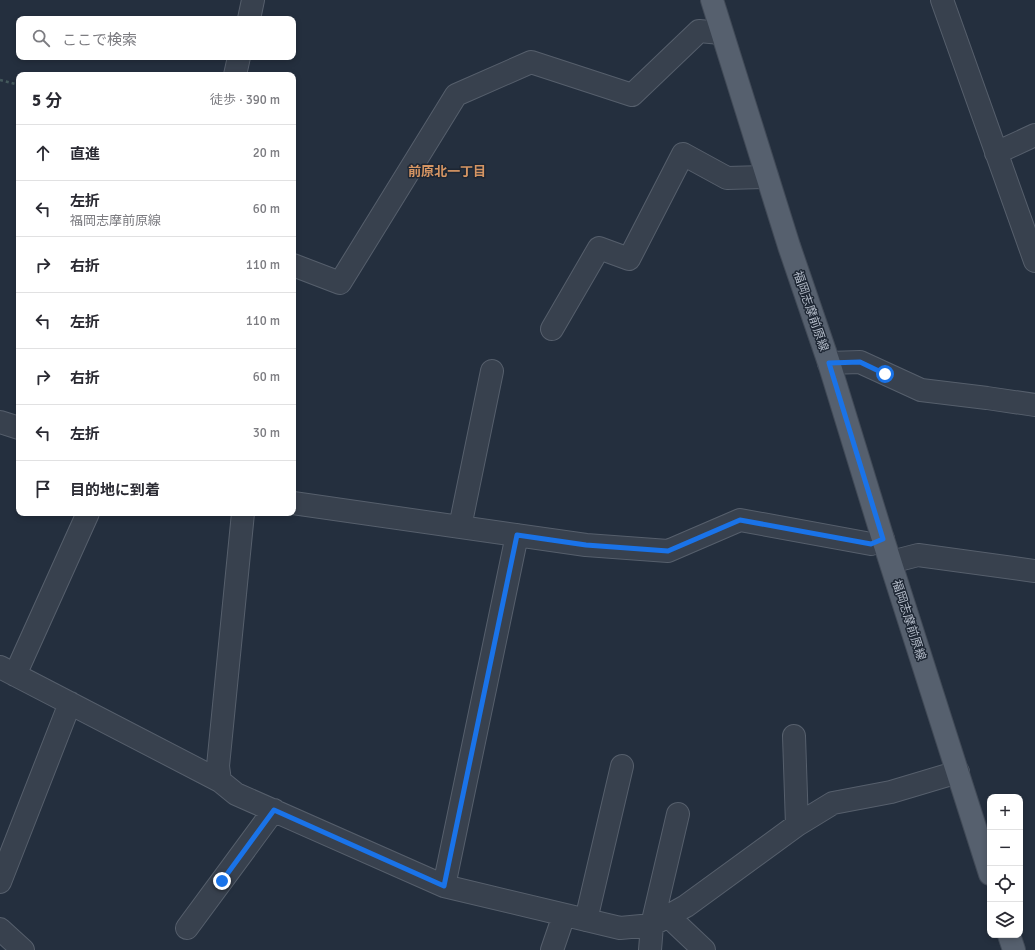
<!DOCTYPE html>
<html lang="ja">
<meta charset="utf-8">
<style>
:root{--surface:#fff;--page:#f2f2f3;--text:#2b2b33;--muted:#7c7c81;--line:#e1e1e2}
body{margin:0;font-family:Signika,"Noto Sans JP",sans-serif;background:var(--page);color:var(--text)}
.controls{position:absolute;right:12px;bottom:12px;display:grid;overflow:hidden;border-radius:8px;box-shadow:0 2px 6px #0003}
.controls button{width:36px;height:36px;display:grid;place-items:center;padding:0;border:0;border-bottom:1px solid var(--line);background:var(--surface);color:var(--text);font:20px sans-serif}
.stop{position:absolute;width:12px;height:12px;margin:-9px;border:3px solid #1a73e8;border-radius:50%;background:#fff}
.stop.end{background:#1a73e8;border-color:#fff;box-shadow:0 1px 4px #0008}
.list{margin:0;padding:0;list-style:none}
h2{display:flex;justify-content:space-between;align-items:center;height:52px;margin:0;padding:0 16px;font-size:17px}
h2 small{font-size:13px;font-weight:400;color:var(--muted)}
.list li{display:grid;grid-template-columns:26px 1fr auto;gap:12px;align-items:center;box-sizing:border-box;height:56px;padding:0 16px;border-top:1px solid var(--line)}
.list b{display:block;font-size:15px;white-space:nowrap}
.list p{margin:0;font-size:13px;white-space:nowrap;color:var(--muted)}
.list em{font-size:13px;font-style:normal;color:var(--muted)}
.icon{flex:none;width:22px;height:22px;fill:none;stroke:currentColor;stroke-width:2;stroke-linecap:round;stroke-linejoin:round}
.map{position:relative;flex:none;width:1035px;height:950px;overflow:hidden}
.search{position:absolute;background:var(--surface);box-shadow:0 2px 6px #0003;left:16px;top:16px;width:280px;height:44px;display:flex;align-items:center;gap:10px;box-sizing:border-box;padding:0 14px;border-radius:8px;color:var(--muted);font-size:15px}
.panel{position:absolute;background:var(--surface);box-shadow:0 2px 6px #0003;left:16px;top:72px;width:280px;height:444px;border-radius:8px}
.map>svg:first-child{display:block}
</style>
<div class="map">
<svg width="1035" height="950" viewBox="0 0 1035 950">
<rect width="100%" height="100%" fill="#242f3e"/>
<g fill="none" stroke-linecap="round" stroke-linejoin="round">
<defs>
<path id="street" d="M 942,0 L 1035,261
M 249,19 L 253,0
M 235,75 L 239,57
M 996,153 L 1035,135
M 293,265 L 340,283 L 456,95 L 531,62 L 632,95 L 699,31 L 721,33
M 552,329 L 599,248 L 629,259 L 683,154 L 727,178 L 767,177
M 829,363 L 860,362 L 921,390 L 987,398 L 1035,405
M 0,422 L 19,428
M 293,503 L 586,545 L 668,551 L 740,520 L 871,544 L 883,539
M 243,513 L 218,766 L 220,781 L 236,794 L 444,886 L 620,928 L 652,925 L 686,906 L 797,825 L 833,803 L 891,792 L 958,772
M 460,527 L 492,371
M 891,562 L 918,555 L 1035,571
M 0,667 L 220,781
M 15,675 L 88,513
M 794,736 L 797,825
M 0,882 L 70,703
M 444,886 L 517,535
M 668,916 L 704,950
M 586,920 L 622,766
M 187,928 L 274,810
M 0,929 L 23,950
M 552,950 L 564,915
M 650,950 L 652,925 L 678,814"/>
<path id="primary" d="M 712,0 L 789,246 L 829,363 L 883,539 L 990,874
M 1009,935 L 1014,950"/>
</defs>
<use href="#street" stroke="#565f6c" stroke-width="24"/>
<use href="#primary" stroke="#414a57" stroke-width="24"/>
<path stroke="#44595c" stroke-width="2.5" stroke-dasharray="3 3" stroke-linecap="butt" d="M 0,80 L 19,85"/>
<use href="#street" stroke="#38414e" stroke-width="22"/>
<use href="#primary" stroke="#56606e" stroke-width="22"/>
</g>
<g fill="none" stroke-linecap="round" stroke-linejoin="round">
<path stroke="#1a73e8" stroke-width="5" d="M 222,881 L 274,810 L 444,886 L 517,535 L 586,545 L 668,551 L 740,520 L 871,544 L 883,539 L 829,363 L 860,362 L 885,374"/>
</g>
<g text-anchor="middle" stroke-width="3" stroke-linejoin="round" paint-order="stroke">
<g font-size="12" fill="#b4bcc9" stroke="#1d2633">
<text transform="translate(811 311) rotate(71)" y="4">福岡志摩前原線</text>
<text transform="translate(909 620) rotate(72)" y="4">福岡志摩前原線</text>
</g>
<g font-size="13" font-weight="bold" fill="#d59563" stroke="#1d2633">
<text x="447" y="176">前原北一丁目</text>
</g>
</g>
</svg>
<div class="controls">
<button>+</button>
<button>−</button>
<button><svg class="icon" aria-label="locate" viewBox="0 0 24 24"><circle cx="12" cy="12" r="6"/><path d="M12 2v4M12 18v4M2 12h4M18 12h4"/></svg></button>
<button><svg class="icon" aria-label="layers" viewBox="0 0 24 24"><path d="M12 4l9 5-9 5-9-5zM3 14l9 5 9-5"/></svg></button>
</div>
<div class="stop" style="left:885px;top:374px"></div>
<div class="stop end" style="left:222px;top:881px"></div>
<div class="search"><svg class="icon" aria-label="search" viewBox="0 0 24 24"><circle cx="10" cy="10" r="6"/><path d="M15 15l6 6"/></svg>ここで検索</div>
<section class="panel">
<h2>5 分<small>徒歩 · 390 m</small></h2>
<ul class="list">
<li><svg class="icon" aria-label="ahead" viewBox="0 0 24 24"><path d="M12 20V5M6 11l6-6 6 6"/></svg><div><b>直進</b></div><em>20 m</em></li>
<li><svg class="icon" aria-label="left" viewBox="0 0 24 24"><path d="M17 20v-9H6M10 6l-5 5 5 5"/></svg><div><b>左折</b><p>福岡志摩前原線</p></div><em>60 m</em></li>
<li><svg class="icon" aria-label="right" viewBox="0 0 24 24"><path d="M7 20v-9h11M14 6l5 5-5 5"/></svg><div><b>右折</b></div><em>110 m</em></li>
<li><svg class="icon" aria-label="left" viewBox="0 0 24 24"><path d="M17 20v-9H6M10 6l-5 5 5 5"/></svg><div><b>左折</b></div><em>110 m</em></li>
<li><svg class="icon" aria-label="right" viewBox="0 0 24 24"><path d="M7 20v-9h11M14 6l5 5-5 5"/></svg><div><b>右折</b></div><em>60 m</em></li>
<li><svg class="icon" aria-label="left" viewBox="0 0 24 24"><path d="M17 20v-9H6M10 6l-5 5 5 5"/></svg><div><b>左折</b></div><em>30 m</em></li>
<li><svg class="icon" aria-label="arrive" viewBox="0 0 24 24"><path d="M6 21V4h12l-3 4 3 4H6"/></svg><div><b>目的地に到着</b></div></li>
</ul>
</section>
</div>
